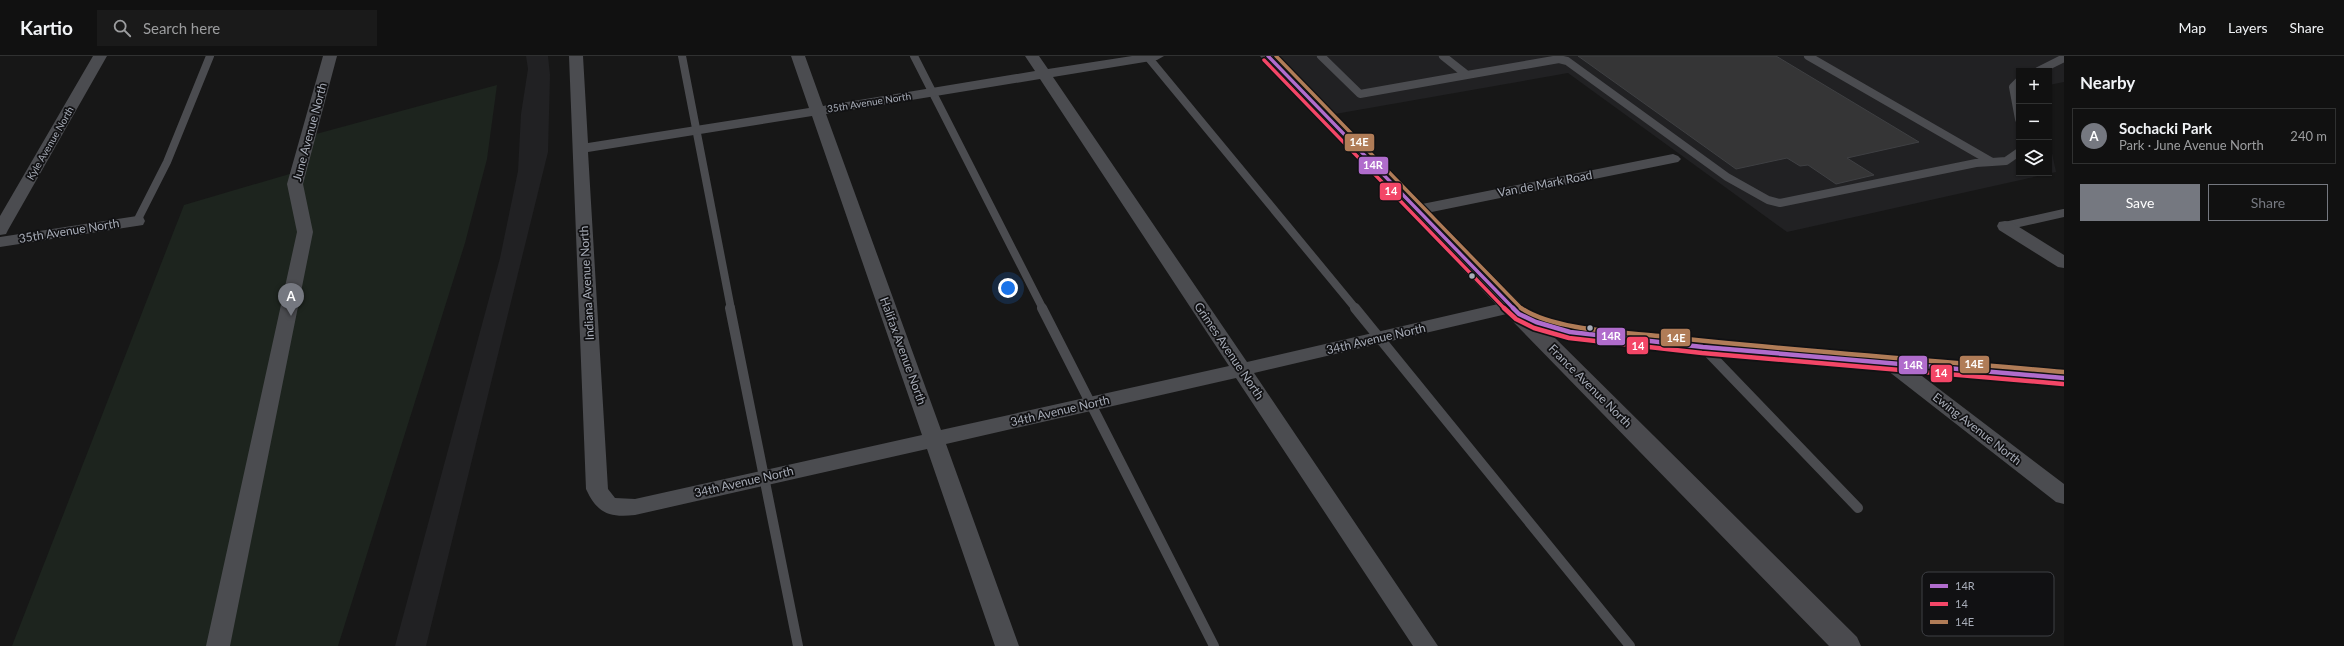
<!DOCTYPE html>
<meta charset="utf-8">
<style>
:root{--surface:#111;--page:#1a1a1a;--text:#f1f3f6;--muted:#9c9d9f;--line:#303131;--accent:#757880}
body{margin:0;font-family:Lato,sans-serif;background:var(--page);color:var(--text)}
.controls{position:absolute;right:12px;top:12px;display:grid;overflow:hidden;border-radius:0px;box-shadow:0 1px 3px #0004}
.controls button{width:36px;height:36px;display:grid;place-items:center;padding:0;border:0;border-bottom:1px solid var(--line);background:var(--surface);color:var(--text);font:20px sans-serif}
.you{position:absolute;left:1008px;top:232px;width:14px;height:14px;margin:-10px;border:3px solid #fff;border-radius:50%;background:#1a73e8;box-shadow:0 0 0 6px #1a73e833}
.badge{display:grid;place-items:center;width:26px;height:26px;border-radius:50%;background:var(--accent);color:#fff;font-size:13px;font-weight:700}
.pin{position:absolute;translate:-50% -33px;filter:drop-shadow(0 1px 2px #0008)}
.pin::after{content:'';position:absolute;top:21px;width:14px;height:12px;background:inherit;clip-path:polygon(0 0,100% 0,50% 100%)}
.list{margin:0;padding:0;list-style:none}
h2{display:flex;justify-content:space-between;align-items:center;height:52px;margin:0;padding:0 16px;font-size:17px}
h2 small{font-size:13px;font-weight:400;color:var(--muted)}
.list li{display:grid;grid-template-columns:26px 1fr auto;gap:12px;align-items:center;box-sizing:border-box;height:56px;margin:0 8px 8px;padding:0 8px;border:1px solid var(--line);border-radius:0px}
.list b{display:block;font-size:15px;white-space:nowrap}
.list p{margin:0;font-size:13px;white-space:nowrap;color:var(--muted)}
.list em{font-size:13px;font-style:normal;color:var(--muted)}
.actions{display:flex;gap:8px;padding:12px 16px}
.actions a{flex:1;padding:9px 0;border:1px solid var(--accent);border-radius:0px;text-align:center;font-size:14px;color:var(--accent)}
.actions .main{background:var(--accent);color:#fff}
.icon{flex:none;width:22px;height:22px;fill:none;stroke:currentColor;stroke-width:2;stroke-linecap:round;stroke-linejoin:round}
.map{position:relative;flex:none;width:2064px;height:590px;overflow:hidden}
header{display:flex;align-items:center;gap:24px;box-sizing:border-box;height:56px;padding:0 20px;background:var(--surface);border-bottom:1px solid var(--line)}
header strong{font-size:19px}
nav{display:flex;gap:22px;margin-inline-start:auto;font-size:14px}
.search{width:280px;height:36px;background:var(--page);display:flex;align-items:center;gap:10px;box-sizing:border-box;padding:0 14px;border-radius:0px;color:var(--muted);font-size:15px}
main{display:flex}
aside{flex:1;background:var(--surface)}
.map>svg:first-child{display:block}
</style>
<header>
<strong>Kartio</strong>
<div class="search"><svg class="icon" aria-label="search" viewBox="0 0 24 24"><circle cx="10" cy="10" r="6"/><path d="M15 15l6 6"/></svg>Search here</div>
<nav><a>Map</a><a>Layers</a><a>Share</a></nav>
</header>
<main>
<div class="map">
<svg width="2064" height="590" viewBox="0 0 2064 590">
<rect width="100%" height="100%" fill="#171717"/>
<path fill="#212123" d="M 526,0 L 548,0 L 550,19 L 548,96 L 426,590 L 395,590 L 500,202 L 518,115 L 521,58 L 528,13 Z
M 1279,0 L 2064,0 L 2064,26 L 2049,29 L 2049,15 L 2019,15 L 2019,117 L 2049,117 L 2049,83 L 2056,116 L 1787,176 L 1568,17 L 1335,58 Z"/>
<path fill="#1d241e" d="M 497,29 L 487,103 L 465,187 L 338,590 L 12,590 L 184,149 L 293,117 L 316,78 Z"/>
<path fill="#353536" stroke="#3f4043" d="M 1578,0 L 1776,0 L 1919,86 L 1847,102 L 1874,119 L 1836,128 L 1808,109 L 1800,110 L 1787,102 L 1736,113 Z"/>
<g fill="none" stroke-linecap="round" stroke-linejoin="round">
<path stroke="#4b4c50" stroke-width="8" d="M 682,0 L 731,253
M 914,0 L 1043,253
M 1147,0 L 1356,253
M 1321,0 L 1360,38 L 1467,19
M 1443,0 L 1467,19 L 1559,3 L 1567,5 L 1727,121 L 1768,144 L 1780,147 L 1976,107 L 1992,106
M 1808,0 L 1992,106 L 2006,105 L 2019,96
M 2038,15 L 2064,2
M 2019,25 L 2013,31 L 2019,63
M 137,165 L 167,106 L 210,0
M 2005,170 L 2064,157"/>
<path stroke="#4b4c50" stroke-width="10" d="M 730,252 L 798,590
M 1042,252 L 1214,590
M 1355,252 L 1630,590
M 1703,291 L 1858,452"/>
<path fill="#4b4c50" fill-rule="evenodd" d="M 93,0 L 107,0 L 8,174 L 6,178 L 0,179 L 0,160 Z
M 323,0 L 337,0 L 303,128 L 313,176 L 230,590 L 206,590 L 297,176 L 287,128 Z
M 569,0 L 583,0 L 588,87 L 809,52 L 791,0 L 805,0 L 823,50 L 1035,15 L 1025,0 L 1039,0 L 1048,13 L 1132,0 L 1164,0 L 1157,4 L 1053,21 L 1247,306 L 1511,245 L 1517,247 L 1520,251 L 1517,255 L 1511,257 L 1254,317 L 1438,590 L 1413,590 L 1236,322 L 946,388 L 1019,590 L 995,590 L 927,393 L 635,459 C 609,462 597,457 586,433 ZM 1040,23 L 1229,310 L 941,374 L 826,58 ZM 812,60 L 922,379 L 635,443 L 615,442 L 608,433 L 588,96 Z
M 1673,98 L 1678,100 L 1681,103 L 1678,106 L 1417,159 L 1411,157 L 1409,154 L 1411,151 L 1417,149 Z
M 137,160 L 143,161 L 145,165 L 143,169 L 0,191 L 0,181 Z
M 2005,165 L 2011,166 L 2064,199 L 2064,212 L 2058,211 L 1999,174 L 1997,170 L 1999,166 Z
M 1890,300 L 1897,301 L 2064,428 L 2064,448 L 2056,446 L 1883,311 L 1880,306 L 1883,301 Z"/>
<path fill="#4a4a4e" fill-rule="evenodd" d="M 1260,0 L 1277,0 L 1528,255 L 1572,269 L 1703,284 L 2064,314 L 2064,330 L 1703,298 L 1570,283 L 1550,277 L 1857,581 L 1861,590 L 1829,590 L 1487,239 Z"/>
<defs>
<path id="bus-1-far1" d="M 1268,0 L 1514,253"/>
<path id="bus-1" d="M 1513,252 L 1519,258 L 1536,266 L 1570,276 L 1703,291 L 2064,322"/>
<path id="bus-2-far1" d="M 1264,4 L 1505,253"/>
<path id="bus-2" d="M 1504,252 L 1516,263 L 1534,272 L 1569,282 L 1702,297 L 2063,328"/>
<path id="bus-3-far1" d="M 1276,0 L 1522,253"/>
<path id="bus-3" d="M 1521,252 C 1553,274 1620,276 1659,280 C 1794,295 1929,304 2064,316"/>
</defs>
<use href="#bus-1-far1" stroke="#111113" stroke-width="6"/>
<use href="#bus-1" stroke="#111113" stroke-width="8"/>
<use href="#bus-2-far1" stroke="#111113" stroke-width="6"/>
<use href="#bus-2" stroke="#111113" stroke-width="8"/>
<use href="#bus-3-far1" stroke="#111113" stroke-width="6"/>
<use href="#bus-3" stroke="#111113" stroke-width="8"/>
<use href="#bus-1-far1" stroke="#b06ccc" stroke-width="3.5"/>
<use href="#bus-1" stroke="#b06ccc" stroke-width="4.5"/>
<use href="#bus-2-far1" stroke="#f34667" stroke-width="3.5"/>
<use href="#bus-2" stroke="#f34667" stroke-width="4.5"/>
<use href="#bus-3-far1" stroke="#b07c57" stroke-width="3.5"/>
<use href="#bus-3" stroke="#b07c57" stroke-width="4.5"/>
</g>
<g fill="#a8adb8" stroke="#111113" stroke-width="1.5">
<circle cx="1472" cy="220" r="3.5"/>
<circle cx="1590" cy="272" r="3.5"/>
</g>
<g text-anchor="middle" stroke-width="3.5" stroke-linejoin="round" paint-order="stroke">
<g font-size="10" fill="#a8adb8" stroke="#111113">
<text transform="translate(869 46) rotate(-9)" y="4">35th Avenue North</text>
<text transform="translate(50 87) rotate(-60)" y="4">Kyle Avenue North</text>
</g>
<g font-size="12" fill="#a8adb8" stroke="#111113">
<text transform="translate(310 76) rotate(-75)" y="4">June Avenue North</text>
<text transform="translate(1545 128) rotate(-11)" y="4">Van de Mark Road</text>
<text transform="translate(69 175) rotate(-9)" y="4">35th Avenue North</text>
<text transform="translate(587 227) rotate(-93)" y="4">Indiana Avenue North</text>
<text transform="translate(1376 283) rotate(-13)" y="4">34th Avenue North</text>
<text transform="translate(903 295) rotate(70)" y="4">Halifax Avenue North</text>
<text transform="translate(1229 295) rotate(56)" y="4">Grimes Avenue North</text>
<text transform="translate(1590 330) rotate(45)" y="4">France Avenue North</text>
<text transform="translate(1060 355) rotate(-13)" y="4">34th Avenue North</text>
<text transform="translate(1977 373) rotate(38)" y="4">Ewing Avenue North</text>
<text transform="translate(744 426) rotate(-13)" y="4">34th Avenue North</text>
</g>
</g>
<rect x="1922" y="516" width="132" height="64" rx="6" fill="#111113" stroke="#3e4045" stroke-width="1"/>
<rect x="1930" y="528" width="18" height="4" fill="#b06ccc"/>
<rect x="1930" y="546" width="18" height="4" fill="#f34667"/>
<rect x="1930" y="564" width="18" height="4" fill="#b07c57"/>
<g font-size="11" fill="#a8adb8">
<text x="1955" y="534">14R</text>
<text x="1955" y="552">14</text>
<text x="1955" y="570">14E</text>
</g>
<g stroke="#111113" stroke-width="1.5">
<rect x="1344" y="77" width="31" height="19" rx="4" fill="#b07c57"/>
<rect x="1358" y="100" width="31" height="19" rx="4" fill="#b06ccc"/>
<rect x="1379" y="126" width="23" height="19" rx="4" fill="#f34667"/>
<rect x="1596" y="271" width="30" height="19" rx="4" fill="#b06ccc"/>
<rect x="1660" y="272" width="31" height="19" rx="4" fill="#b07c57"/>
<rect x="1626" y="280" width="23" height="19" rx="4" fill="#f34667"/>
<rect x="1959" y="299" width="31" height="19" rx="4" fill="#b07c57"/>
<rect x="1898" y="299" width="30" height="20" rx="4" fill="#b06ccc"/>
<rect x="1930" y="308" width="23" height="19" rx="4" fill="#f34667"/>
</g>
<g font-size="11" text-anchor="middle" font-weight="bold" fill="#fff">
<text x="1359" y="90">14E</text>
<text x="1373" y="113">14R</text>
<text x="1391" y="139">14</text>
<text x="1611" y="284">14R</text>
<text x="1676" y="286">14E</text>
<text x="1638" y="294">14</text>
<text x="1974" y="312">14E</text>
<text x="1913" y="313">14R</text>
<text x="1941" y="321">14</text>
</g>
</svg>
<div class="controls">
<button>+</button>
<button>−</button>
<button><svg class="icon" aria-label="layers" viewBox="0 0 24 24"><path d="M12 4l9 5-9 5-9-5zM3 14l9 5 9-5"/></svg></button>
</div>
<div class="you"></div>
<div class="pin badge" style="left:291px;top:260px">A</div>
</div>
<aside>
<h2>Nearby<small></small></h2>
<ul class="list">
<li><span class="badge">A</span><div><b>Sochacki Park</b><p>Park · June Avenue North</p></div><em>240 m</em></li>
</ul>
<div class="actions"><a class="main">Save</a><a>Share</a></div>
</aside>
</main>
